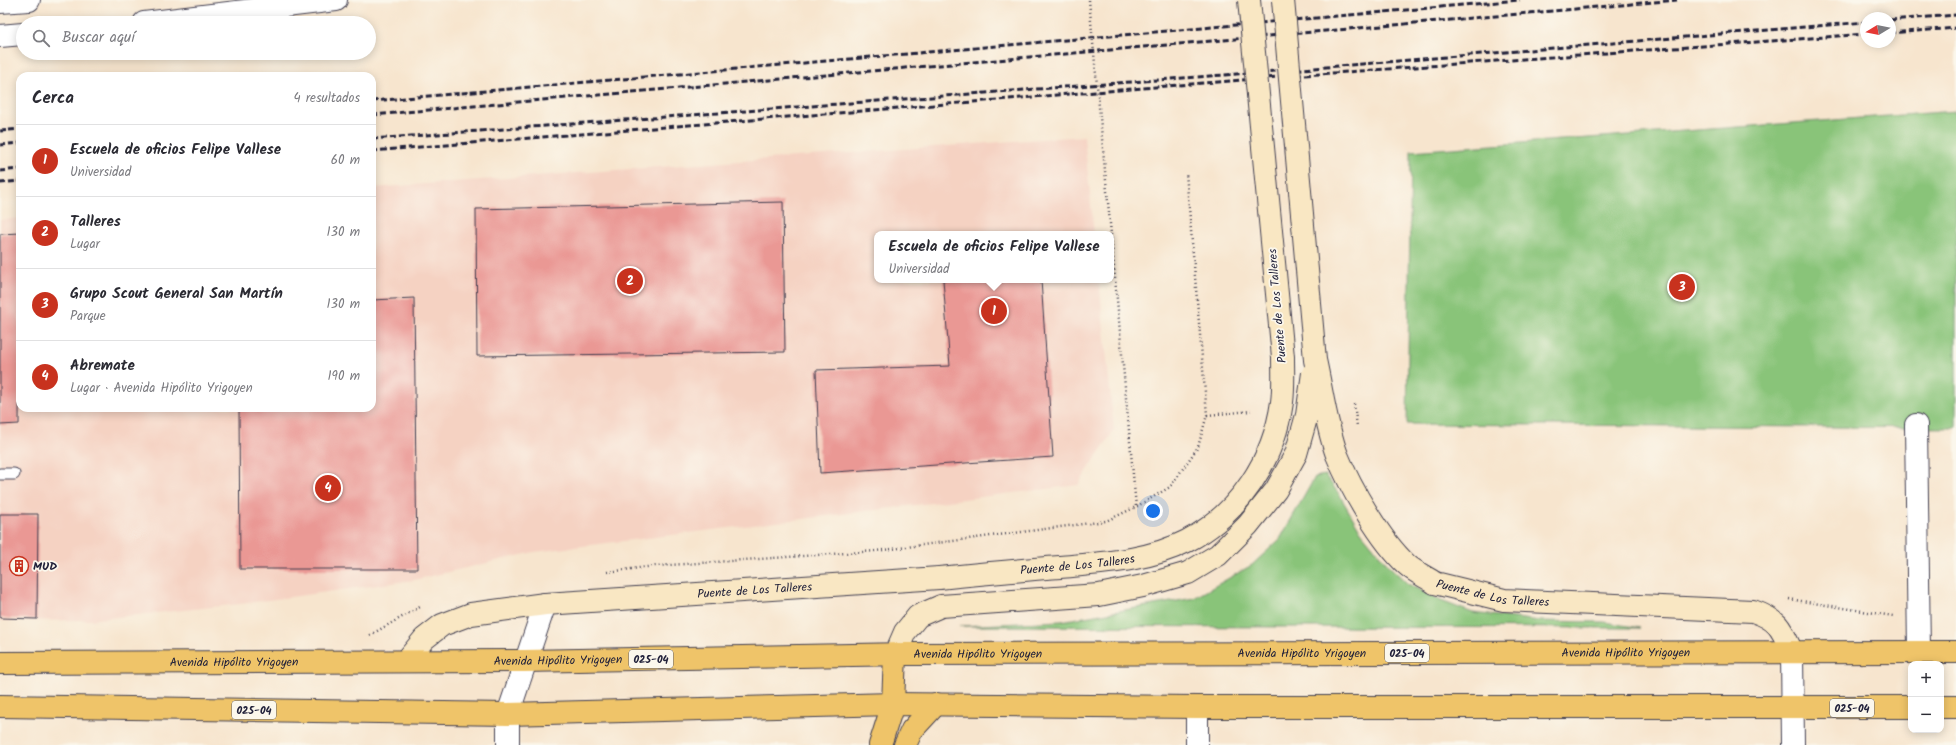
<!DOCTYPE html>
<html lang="es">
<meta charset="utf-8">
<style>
:root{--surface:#fff;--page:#f2f2f3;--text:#2b2b33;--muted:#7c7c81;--line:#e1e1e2;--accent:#c8321e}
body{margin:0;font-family:Kalam,sans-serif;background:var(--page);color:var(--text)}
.controls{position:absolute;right:12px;bottom:12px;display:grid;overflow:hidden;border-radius:8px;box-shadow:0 2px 10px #0003}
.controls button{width:36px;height:36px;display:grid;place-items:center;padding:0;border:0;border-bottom:1px solid var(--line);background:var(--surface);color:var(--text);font:20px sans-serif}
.compass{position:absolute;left:1860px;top:12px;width:36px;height:36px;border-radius:50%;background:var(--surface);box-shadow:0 2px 10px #0003;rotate:260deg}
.you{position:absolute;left:1153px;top:511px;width:14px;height:14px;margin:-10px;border:3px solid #fff;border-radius:50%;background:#1a73e8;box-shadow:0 0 0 6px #1a73e833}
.badge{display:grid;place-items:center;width:26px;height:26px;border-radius:50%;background:var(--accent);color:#fff;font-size:13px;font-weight:700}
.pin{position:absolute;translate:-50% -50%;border:2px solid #fff;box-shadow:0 1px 4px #0006}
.popup{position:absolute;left:874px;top:231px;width:240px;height:52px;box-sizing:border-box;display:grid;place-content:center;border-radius:8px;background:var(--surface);filter:drop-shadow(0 1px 3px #0005);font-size:13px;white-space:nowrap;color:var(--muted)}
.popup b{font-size:15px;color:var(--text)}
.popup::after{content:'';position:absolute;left:50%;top:100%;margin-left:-8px;border:8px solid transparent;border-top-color:var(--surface)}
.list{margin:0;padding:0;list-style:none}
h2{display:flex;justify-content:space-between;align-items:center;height:52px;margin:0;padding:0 16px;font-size:17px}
h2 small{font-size:13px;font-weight:400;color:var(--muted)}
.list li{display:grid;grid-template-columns:26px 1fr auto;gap:12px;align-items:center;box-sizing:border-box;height:72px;padding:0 16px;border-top:1px solid var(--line)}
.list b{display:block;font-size:15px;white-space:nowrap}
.list p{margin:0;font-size:13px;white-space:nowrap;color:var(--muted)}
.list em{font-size:13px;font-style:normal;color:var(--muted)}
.icon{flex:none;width:22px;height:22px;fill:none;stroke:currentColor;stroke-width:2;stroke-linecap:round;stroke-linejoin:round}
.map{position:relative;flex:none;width:1956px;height:745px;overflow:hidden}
.search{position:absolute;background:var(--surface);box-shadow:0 2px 10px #0003;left:16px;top:16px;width:360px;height:44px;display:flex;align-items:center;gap:10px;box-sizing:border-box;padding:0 14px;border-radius:22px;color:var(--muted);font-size:15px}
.panel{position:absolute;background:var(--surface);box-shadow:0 2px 10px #0003;left:16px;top:72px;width:360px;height:340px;border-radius:12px}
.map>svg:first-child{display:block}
</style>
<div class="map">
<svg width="1956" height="745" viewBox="0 0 1956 745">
<rect width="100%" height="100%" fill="#fbf7ec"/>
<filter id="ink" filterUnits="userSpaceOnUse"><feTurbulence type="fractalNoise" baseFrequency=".025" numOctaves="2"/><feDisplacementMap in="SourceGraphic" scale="8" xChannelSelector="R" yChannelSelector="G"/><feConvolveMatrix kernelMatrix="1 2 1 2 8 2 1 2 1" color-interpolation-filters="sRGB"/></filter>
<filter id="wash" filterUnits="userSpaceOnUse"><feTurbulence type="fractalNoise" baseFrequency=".012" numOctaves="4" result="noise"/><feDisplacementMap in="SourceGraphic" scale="16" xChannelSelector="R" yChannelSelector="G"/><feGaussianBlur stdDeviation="0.9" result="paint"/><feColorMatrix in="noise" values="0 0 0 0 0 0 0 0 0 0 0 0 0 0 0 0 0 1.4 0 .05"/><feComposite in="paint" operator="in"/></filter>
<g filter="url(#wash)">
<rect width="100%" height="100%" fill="#f7e5ce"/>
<path fill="#f5d2c2" d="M 1084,136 L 1094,234 L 877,234 L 877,280 L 1099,280 L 1114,430 L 1078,485 L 534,552 L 414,580 L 240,604 L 89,620 L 0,621 L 0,220 L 20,218 L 20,408 L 372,408 L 372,188 Z"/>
<path fill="#89c479" stroke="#56735a" d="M 1956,111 L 1956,428 L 1407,424 L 1411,151 Z
M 1325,475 L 1339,494 L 1361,532 L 1388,565 L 1408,584 L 1441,601 L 1473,613 L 1540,621 L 1604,622 L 1640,628 L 960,626 L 1061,621 L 1194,598 L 1252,565 L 1280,539 L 1315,477 Z"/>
<g id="blocks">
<path fill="#ea9894" d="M 783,202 L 785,352 L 477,356 L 476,209 Z
M 20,233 L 19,424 L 0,425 L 0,234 Z
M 943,280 L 1041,280 L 1053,457 L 820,473 L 816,370 L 950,366 Z
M 414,298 L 417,569 L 240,569 L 239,408 L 372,408 L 372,300 Z
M 0,514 L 38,514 L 37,619 L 0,618 Z"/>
</g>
</g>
<g filter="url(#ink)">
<use href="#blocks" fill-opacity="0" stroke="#423f51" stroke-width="1"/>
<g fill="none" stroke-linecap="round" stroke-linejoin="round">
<defs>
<path id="service" d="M 0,474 L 14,474"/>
<path id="minor" d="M 1916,425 L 1919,652
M 1792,652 L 1793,745
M 508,745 L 508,714 L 545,604
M 1197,745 L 1197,707"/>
<path id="tertiary" d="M 0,2 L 29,0
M 144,23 L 336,0
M 0,36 L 23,34"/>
<g id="secondary">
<path id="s1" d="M 1435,583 L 1504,600 L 1753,611 C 1779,620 1781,628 1792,652"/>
<path d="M 895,655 L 905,632 L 918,616 L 941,606"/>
<path id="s2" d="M 406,661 L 424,639 L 442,625 L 471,614 L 545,604 L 939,578"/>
</g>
<g id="primary">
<path id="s3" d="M 0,663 L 524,661 L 907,654 L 1956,652"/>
<path d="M 0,706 L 508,714 L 893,704 L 1197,707 L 1911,707"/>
<path d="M 1941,707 L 1956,707"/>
<path d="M 880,745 L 893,704 L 895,655"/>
<path d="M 905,745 L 912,730 L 936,704"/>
</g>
</defs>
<use href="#service" stroke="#423f51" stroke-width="13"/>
<use href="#minor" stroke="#423f51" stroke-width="24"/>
<use href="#tertiary" stroke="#423f51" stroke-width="24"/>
<use href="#secondary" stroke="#423f51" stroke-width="24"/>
<use href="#primary" stroke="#423f51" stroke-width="24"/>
<path stroke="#423f51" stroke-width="2.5" stroke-dasharray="1 3" stroke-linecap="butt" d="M 1111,234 L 1136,507
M 1354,404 L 1357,426
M 1207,415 L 1251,411
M 607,572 L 655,566 L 876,551 L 1106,521 L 1136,507 L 1170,487 L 1198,447 L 1207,415 L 1186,173
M 1789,599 L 1893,616
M 370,635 L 420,607"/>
<use href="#service" stroke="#fff" stroke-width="11"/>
<use href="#minor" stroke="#fff" stroke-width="22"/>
<use href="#tertiary" stroke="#fff" stroke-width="22"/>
<use href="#secondary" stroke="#f9e7c3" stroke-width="22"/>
<use href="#primary" stroke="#efc469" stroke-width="22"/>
<path stroke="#22223b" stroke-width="3" stroke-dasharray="6 3" stroke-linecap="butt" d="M 1890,20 L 1956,15
M 1890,33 L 1956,28
M 372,101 L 1520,0
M 372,115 L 1677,0
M 0,131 L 20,129
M 372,139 L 1277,71 L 1866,22
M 0,145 L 20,143
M 372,151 L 1278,77 L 1866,34
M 0,171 L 20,169
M 0,183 L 20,181"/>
<defs>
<g id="secondary-bridge">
<path d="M 1283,0 L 1315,360 C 1322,391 1326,425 1337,455 C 1351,489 1380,540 1407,565 C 1415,572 1426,577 1435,583"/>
<path id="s4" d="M 939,578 C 979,574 1020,570 1060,567 C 1102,563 1148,561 1187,541 C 1239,514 1274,460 1282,402 C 1284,387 1283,371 1283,357 L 1249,0"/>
<path d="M 941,606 L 1099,595 L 1143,586 L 1188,573 L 1218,555 L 1248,525 L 1276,490 L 1296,454 L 1307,415 L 1313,373"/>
</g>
</defs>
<use href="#secondary-bridge" stroke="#423f51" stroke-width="24" stroke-linecap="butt"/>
<path stroke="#423f51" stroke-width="2.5" stroke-dasharray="1 3" stroke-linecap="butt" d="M 1089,0 L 1111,234"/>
<use href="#secondary-bridge" stroke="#f9e7c3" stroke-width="22"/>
</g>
</g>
<defs>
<symbol id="building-ring" viewBox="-11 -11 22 22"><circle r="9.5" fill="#fbf7ec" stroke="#c8321e" stroke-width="1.5"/><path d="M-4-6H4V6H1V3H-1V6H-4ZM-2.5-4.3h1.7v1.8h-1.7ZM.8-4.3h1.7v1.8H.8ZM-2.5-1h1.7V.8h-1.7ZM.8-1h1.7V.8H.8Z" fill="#c8321e"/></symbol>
</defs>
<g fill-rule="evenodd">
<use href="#building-ring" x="8" y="555" width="22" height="22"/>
</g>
<g text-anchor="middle" stroke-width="3.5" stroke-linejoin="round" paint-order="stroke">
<g fill="#fbf7ec" stroke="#636270" stroke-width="1">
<rect x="1385" y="644" width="44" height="18" rx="3"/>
<rect x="629" y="650" width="44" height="18" rx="3"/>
<rect x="1830" y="699" width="44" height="18" rx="3"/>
<rect x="232" y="701" width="44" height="18" rx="3"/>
</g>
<g font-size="11" font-weight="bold" fill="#22223b">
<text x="1407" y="657">025-04</text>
<text x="651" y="663">025-04</text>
<text x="1852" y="712">025-04</text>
<text x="254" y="714">025-04</text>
</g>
<g font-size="12" fill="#22223b" stroke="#fbf7ec">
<text transform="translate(1277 306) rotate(-95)" y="4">Puente de Los Talleres</text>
<text dy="4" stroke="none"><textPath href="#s4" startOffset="139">Puente de Los Talleres</textPath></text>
<text dy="4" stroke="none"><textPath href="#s2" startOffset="367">Puente de Los Talleres</textPath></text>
<text dy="4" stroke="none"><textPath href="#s1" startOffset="59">Puente de Los Talleres</textPath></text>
<text dy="4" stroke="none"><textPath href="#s3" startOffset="1302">Avenida Hipólito Yrigoyen</textPath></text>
<text dy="4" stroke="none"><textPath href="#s3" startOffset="1626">Avenida Hipólito Yrigoyen</textPath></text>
<text dy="4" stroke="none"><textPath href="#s3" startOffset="978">Avenida Hipólito Yrigoyen</textPath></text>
<text dy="4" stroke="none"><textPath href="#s3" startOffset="558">Avenida Hipólito Yrigoyen</textPath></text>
<text dy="4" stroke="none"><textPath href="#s3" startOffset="234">Avenida Hipólito Yrigoyen</textPath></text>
</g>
<g font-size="12" font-weight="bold" fill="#22223b" stroke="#fbf7ec" text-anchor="start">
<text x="33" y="570">MUD</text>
</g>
</g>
</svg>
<div class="controls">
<button>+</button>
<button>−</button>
</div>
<svg class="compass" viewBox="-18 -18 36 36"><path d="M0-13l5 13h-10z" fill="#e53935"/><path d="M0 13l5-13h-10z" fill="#7c7c81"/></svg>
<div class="you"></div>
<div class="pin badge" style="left:994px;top:311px">1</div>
<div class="popup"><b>Escuela de oficios Felipe Vallese</b>Universidad</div>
<div class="pin badge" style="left:630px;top:281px">2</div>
<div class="pin badge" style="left:1682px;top:287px">3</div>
<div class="pin badge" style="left:328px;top:488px">4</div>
<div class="search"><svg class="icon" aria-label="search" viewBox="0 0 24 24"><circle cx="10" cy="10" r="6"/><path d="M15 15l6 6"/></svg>Buscar aquí</div>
<section class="panel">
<h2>Cerca<small>4 resultados</small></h2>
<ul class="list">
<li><span class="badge">1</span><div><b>Escuela de oficios Felipe Vallese</b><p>Universidad</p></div><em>60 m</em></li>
<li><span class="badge">2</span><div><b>Talleres</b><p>Lugar</p></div><em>130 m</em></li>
<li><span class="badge">3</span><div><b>Grupo Scout General San Martín</b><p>Parque</p></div><em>130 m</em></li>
<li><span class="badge">4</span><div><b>Abremate</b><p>Lugar · Avenida Hipólito Yrigoyen</p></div><em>190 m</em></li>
</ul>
</section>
</div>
